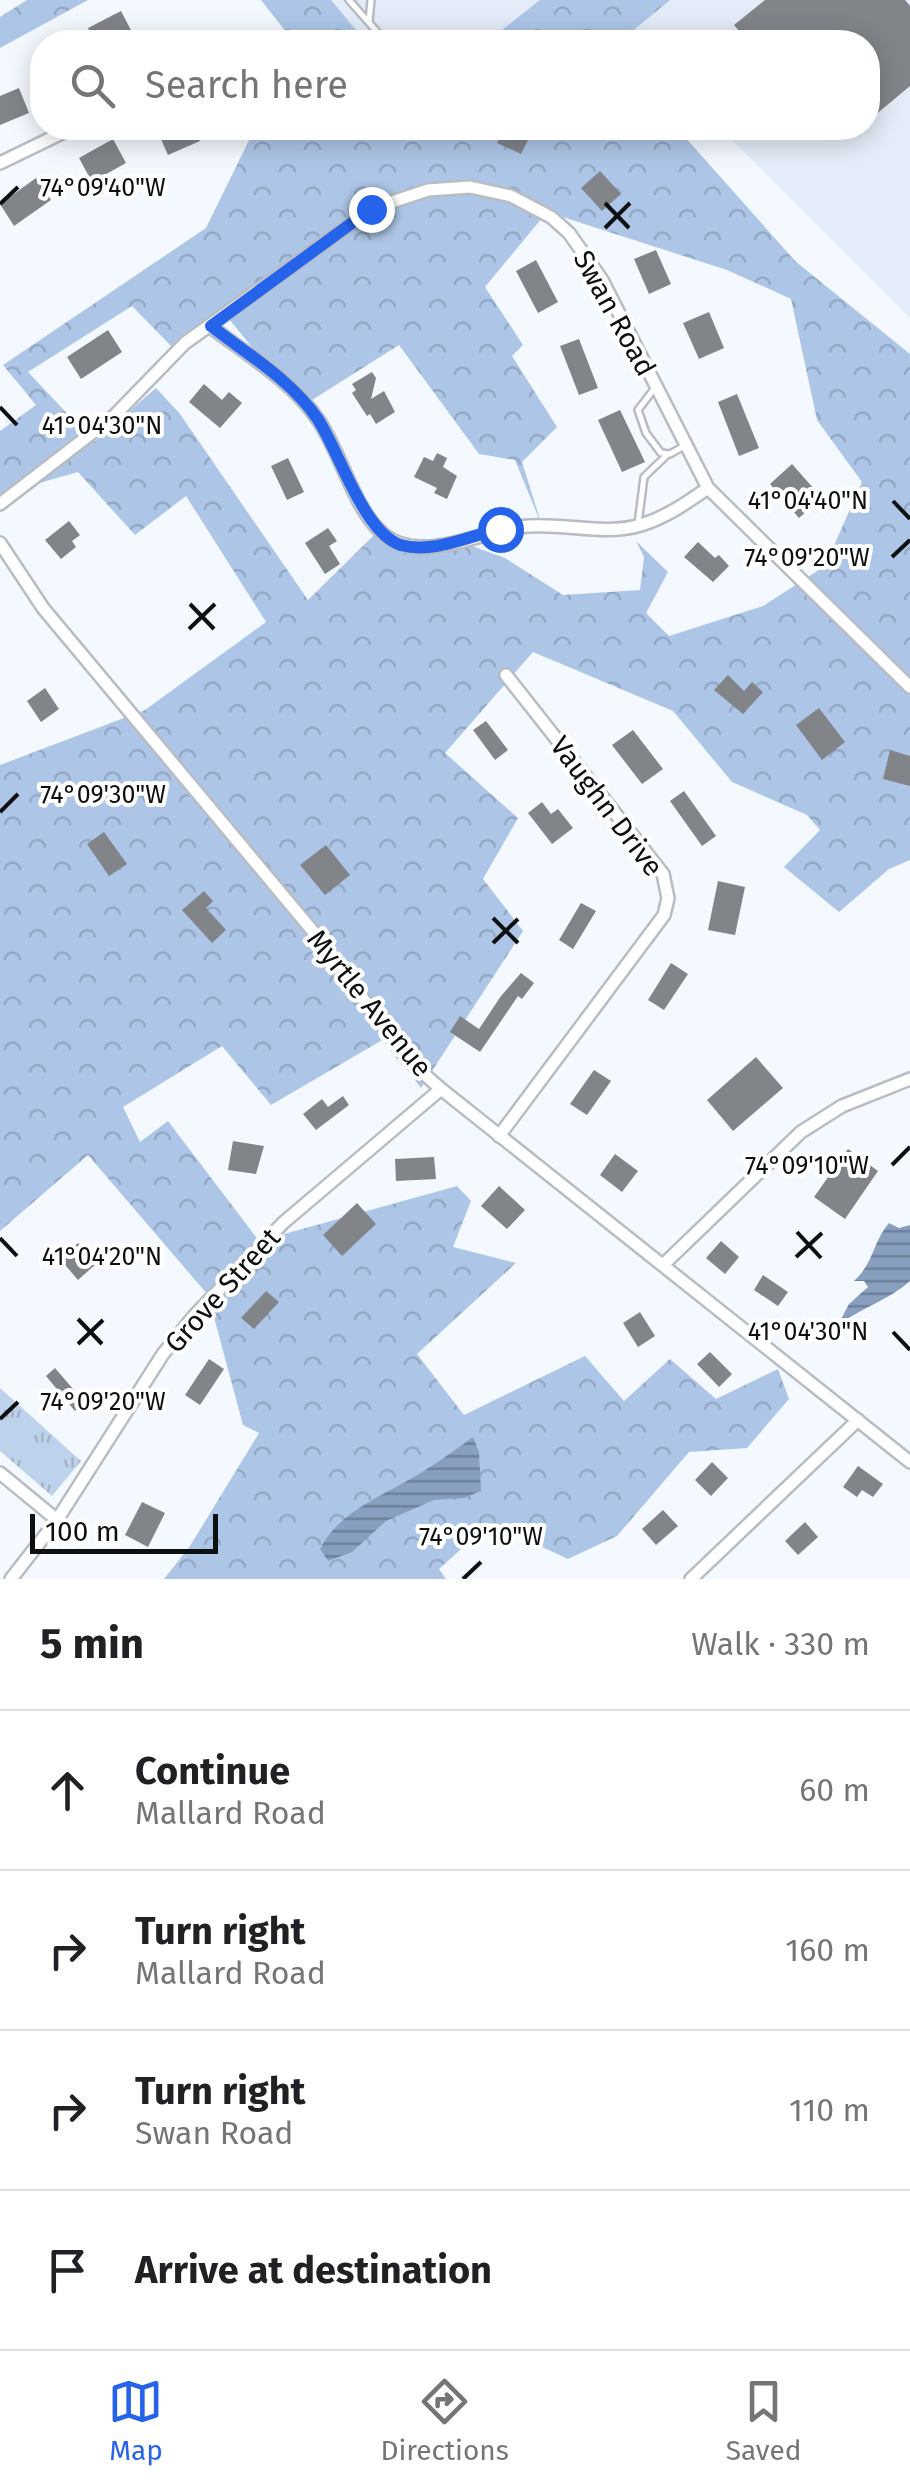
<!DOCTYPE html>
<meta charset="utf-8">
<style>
:root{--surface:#fff;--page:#f2f2f2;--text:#202124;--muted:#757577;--line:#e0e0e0;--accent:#2563eb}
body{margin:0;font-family:"Fira Sans",sans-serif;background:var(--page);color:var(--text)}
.scale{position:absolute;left:30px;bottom:25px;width:188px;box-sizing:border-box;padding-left:10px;border:5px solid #0d0f11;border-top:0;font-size:28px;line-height:35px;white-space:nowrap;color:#0d0f11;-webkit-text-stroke:8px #fff;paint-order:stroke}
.stop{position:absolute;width:30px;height:30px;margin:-22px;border:8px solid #2563eb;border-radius:50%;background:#fff}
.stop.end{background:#2563eb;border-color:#fff;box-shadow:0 2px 10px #0008}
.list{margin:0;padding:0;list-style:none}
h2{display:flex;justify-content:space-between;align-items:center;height:130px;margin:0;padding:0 40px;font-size:42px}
h2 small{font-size:32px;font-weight:400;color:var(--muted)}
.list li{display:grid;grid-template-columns:65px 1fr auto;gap:30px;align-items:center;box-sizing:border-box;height:160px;padding:0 40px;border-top:2px solid var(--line)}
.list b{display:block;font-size:38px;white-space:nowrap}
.list p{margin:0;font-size:32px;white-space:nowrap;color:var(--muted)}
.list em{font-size:32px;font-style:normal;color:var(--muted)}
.icon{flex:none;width:55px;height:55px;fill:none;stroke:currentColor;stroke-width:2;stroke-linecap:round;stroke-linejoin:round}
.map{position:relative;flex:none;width:910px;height:1579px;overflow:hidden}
.search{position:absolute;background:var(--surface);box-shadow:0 5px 25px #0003;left:30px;right:30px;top:30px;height:110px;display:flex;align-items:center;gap:25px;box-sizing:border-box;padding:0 35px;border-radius:40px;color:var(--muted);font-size:38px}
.sheet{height:770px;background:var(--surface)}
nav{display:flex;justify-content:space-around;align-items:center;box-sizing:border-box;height:140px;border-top:2px solid var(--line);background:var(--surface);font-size:28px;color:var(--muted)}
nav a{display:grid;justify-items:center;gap:5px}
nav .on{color:var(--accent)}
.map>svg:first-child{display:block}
</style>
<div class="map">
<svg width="910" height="1579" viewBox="0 0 910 1579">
<defs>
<pattern id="forest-crowns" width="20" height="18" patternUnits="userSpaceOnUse" patternTransform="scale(2.5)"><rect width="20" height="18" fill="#adc6e7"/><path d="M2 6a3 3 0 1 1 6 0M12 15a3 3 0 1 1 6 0" fill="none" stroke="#94a9c5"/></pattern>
<pattern id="park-tufts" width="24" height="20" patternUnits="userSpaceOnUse" patternTransform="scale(2.5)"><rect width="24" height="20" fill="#bfd2ec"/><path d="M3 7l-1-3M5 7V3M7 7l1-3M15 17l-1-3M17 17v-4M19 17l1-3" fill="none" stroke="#a3b3c9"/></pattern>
<pattern id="water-rules" width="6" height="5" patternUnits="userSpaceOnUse" patternTransform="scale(2.5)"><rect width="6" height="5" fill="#889fc0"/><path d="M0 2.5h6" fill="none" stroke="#6e809b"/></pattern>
</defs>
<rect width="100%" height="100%" fill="#f4f9ff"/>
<path fill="#e3ecf8" d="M 309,0 L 910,0 L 910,318 L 720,128 L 868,128 L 868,42 L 351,42 Z"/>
<path fill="url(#forest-crowns)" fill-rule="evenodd" d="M 27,0 L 88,0 L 0,48 L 0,17 Z
M 261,0 L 331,0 L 366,42 L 294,42 Z
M 540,0 L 670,0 L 619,42 L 487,42 Z
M 255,128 L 677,128 L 795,261 L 910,354 L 910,860 L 889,869 L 839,912 L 784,867 L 820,830 L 807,815 L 732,782 L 673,711 L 533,652 L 445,753 L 518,818 L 483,879 L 523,931 L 421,1088 L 384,1039 L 271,1105 L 222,1046 L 123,1107 L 140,1142 L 168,1121 L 259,1241 L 457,1186 L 471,1201 L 453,1247 L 516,1263 L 417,1354 L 464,1415 L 585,1356 L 624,1401 L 670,1359 L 716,1399 L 778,1369 L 789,1399 L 747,1448 L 689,1452 L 617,1536 L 568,1559 L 490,1523 L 439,1569 L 446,1579 L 164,1579 L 190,1546 L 259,1433 L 243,1425 L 208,1295 L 88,1155 L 0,1231 L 0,765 L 145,710 L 266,622 L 186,496 L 135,535 L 78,472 L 0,494 L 0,431 L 36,405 L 3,365 L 206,228 ZM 547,212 L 727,270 L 791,299 L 817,420 L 862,482 L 825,566 L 763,606 L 669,636 L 646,613 L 668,572 L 636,541 L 644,557 L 640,590 L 563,595 L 505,558 L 472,546 L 407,551 L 375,534 L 308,600 L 180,414 L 156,388 L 94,442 L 28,372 L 132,306 L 174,349 L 224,313 L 301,407 L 399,345 L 479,454 L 515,460 L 542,526 L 522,462 L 557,427 L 512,356 L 523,345 L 485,287 Z"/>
<path fill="url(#park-tufts)" d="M 0,1388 L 81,1461 L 52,1496 L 0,1451 Z"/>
<path fill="url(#water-rules)" d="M 889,1223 L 899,1228 L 910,1225 L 910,1281 C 889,1300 861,1308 838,1325 L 849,1304 L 868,1287 L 864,1281 L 854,1281 C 874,1263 873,1241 889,1223 Z
M 473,1437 L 479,1452 L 481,1491 L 464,1498 L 434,1500 L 386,1521 L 352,1552 L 328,1561 L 320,1549 C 339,1512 380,1497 414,1477 C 434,1465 454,1451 473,1437 Z"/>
<path fill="#81858a" d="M 765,0 L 905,0 L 910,6 L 910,86 L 868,121 L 868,42 L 748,42 L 734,25 Z
M 121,11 L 134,36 L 121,42 L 95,42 L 88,28 Z
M 19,88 L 29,113 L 0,125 L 0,96 Z
M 156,128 L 194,128 L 200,141 L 168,155 Z
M 505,128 L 533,130 L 521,154 L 497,143 Z
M 113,139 L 126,163 L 92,182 L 79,158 Z
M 600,171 L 621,194 L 602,211 L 581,188 Z
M 36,178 L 51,200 L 14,226 L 0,204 Z
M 656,250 L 671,284 L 649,294 L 634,259 Z
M 536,260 L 558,302 L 538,313 L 516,271 Z
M 709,312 L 724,348 L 699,359 L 683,323 Z
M 108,330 L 122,352 L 81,379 L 67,357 Z
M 579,339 L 598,388 L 579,395 L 560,346 Z
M 372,372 L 376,378 L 371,399 L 384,391 L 395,412 L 376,424 L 370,414 L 367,416 L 352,393 L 356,390 L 352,384 Z
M 204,384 L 222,400 L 229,392 L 242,403 L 220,428 L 189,402 Z
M 737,394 L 759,448 L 739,456 L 718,402 Z
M 620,410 L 645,462 L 622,472 L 598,420 Z
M 437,453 L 447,458 L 443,467 L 457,476 L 447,499 L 434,493 L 437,488 L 414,477 L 424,457 L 433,461 Z
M 288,458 L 304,492 L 287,500 L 271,466 Z
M 792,464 L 822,498 L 799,518 L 770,484 Z
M 69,521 L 80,535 L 72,541 L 76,547 L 61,559 L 45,540 Z
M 328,528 L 337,541 L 329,546 L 340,564 L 325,574 L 305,543 Z
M 698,542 L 715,558 L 719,555 L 729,566 L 713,582 L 684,557 Z
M 728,675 L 744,691 L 752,682 L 763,692 L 743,714 L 714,690 Z
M 45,688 L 59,709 L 41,722 L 27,701 Z
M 819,708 L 845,742 L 822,760 L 796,725 Z
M 486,721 L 508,750 L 495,760 L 473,730 Z
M 633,730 L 663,769 L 642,784 L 612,745 Z
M 890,750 L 910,756 L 910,786 L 883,779 Z
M 684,791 L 716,836 L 702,846 L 670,801 Z
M 542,802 L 551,814 L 558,809 L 573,828 L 552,844 L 528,813 Z
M 104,832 L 127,864 L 109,876 L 87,844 Z
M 326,845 L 350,875 L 325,895 L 300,865 Z
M 718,881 L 745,887 L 735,935 L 708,930 Z
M 204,891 L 213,901 L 206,908 L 226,930 L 212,943 L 182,910 Z
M 581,903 L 596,911 L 573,949 L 559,940 Z
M 671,963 L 688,974 L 664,1010 L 648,1000 Z
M 521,973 L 534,983 L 522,999 L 518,996 L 480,1052 L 450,1032 L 460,1016 L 479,1029 L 501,996 Z
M 756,1057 L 783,1088 L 733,1131 L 707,1100 Z
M 594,1070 L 611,1081 L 587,1115 L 570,1104 Z
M 343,1096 L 349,1105 L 316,1130 L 303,1114 L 322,1099 L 328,1107 Z
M 233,1141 L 264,1146 L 256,1174 L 228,1170 Z
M 848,1149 L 878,1171 L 845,1219 L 814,1197 Z
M 615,1154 L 638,1171 L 622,1192 L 600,1175 Z
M 434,1157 L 436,1179 L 396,1181 L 395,1159 Z
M 499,1186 L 525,1210 L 507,1229 L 481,1206 Z
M 357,1203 L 376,1224 L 342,1256 L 323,1235 Z
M 721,1241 L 739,1257 L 725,1274 L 706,1258 Z
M 78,1243 L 96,1264 L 78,1280 L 60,1259 Z
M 763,1275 L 788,1292 L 778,1306 L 754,1290 Z
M 266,1291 L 279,1302 L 254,1329 L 241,1318 Z
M 640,1312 L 655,1336 L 638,1347 L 623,1323 Z
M 710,1352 L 732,1374 L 719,1387 L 697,1364 Z
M 209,1359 L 224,1369 L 200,1405 L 185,1395 Z
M 55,1368 L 85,1403 L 75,1411 L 46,1376 Z
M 712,1462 L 728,1478 L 711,1496 L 695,1480 Z
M 858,1466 L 883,1484 L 873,1497 L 862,1490 L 857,1497 L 843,1487 Z
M 142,1502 L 165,1513 L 148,1547 L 125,1535 Z
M 663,1510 L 678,1526 L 656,1545 L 642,1529 Z
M 805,1522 L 818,1537 L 798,1555 L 785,1541 Z"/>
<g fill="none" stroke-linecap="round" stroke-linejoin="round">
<defs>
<path id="lane" d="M 349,0 L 386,42
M 369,22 L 371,0
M 654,389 L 638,410 L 646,433 L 661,453 L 670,454 L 686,445
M 638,524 L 644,477 L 667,455"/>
<path id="street" d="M 0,163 L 72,128
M 211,327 C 248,355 293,382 319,421 C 341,454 354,508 382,533 C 395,544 408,547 424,547 C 457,547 493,529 528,526 C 566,523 604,536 641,525 C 667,517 686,503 708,488
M 0,504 L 114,416 L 185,343 L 371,209 L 428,190 L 470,187 L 511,196 L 551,217 L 569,233 L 602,280 L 708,488 L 910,687
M 0,543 L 43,608 L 321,941 L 407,1059 L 441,1089 L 910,1462
M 499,1136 L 664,915 L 668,898 L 663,874 L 506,675
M 663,1265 L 801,1132 L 842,1106 L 910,1079
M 0,1473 L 57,1520
M 11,1579 L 57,1520 L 163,1354 L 194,1316 L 283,1223 L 441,1089
M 691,1579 L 858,1420"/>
</defs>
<use href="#lane" stroke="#b9bdc3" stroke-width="10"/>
<use href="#street" stroke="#b9bdc3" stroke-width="16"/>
<use href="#lane" stroke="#fff" stroke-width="5"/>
<use href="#street" stroke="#fff" stroke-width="11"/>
</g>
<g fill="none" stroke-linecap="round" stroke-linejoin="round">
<path stroke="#2563eb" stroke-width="12" d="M 371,209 L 211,326 C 247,354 291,380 317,418 C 339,450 363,533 401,545 C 434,554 469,536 500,529"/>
</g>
<path fill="none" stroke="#0d0f11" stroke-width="4" d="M 605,203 L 629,228M 0,204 L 18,187M 605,228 L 630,203M 0,407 L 17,425M 893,501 L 910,519M 892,557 L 910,540M 190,604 L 214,629M 189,629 L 215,604M 0,812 L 18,794M 493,918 L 518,943M 493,943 L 518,919M 892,1165 L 910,1147M 797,1232 L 821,1258M 0,1238 L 17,1256M 796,1257 L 822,1233M 78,1319 L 102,1344M 893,1332 L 910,1350M 78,1344 L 103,1320M 0,1419 L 18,1402M 463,1579 L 481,1562"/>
<g text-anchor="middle" stroke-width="8" stroke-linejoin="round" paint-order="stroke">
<g font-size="28" fill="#0d0f11" stroke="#fff">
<text transform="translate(615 313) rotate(61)" y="10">Swan Road</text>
<text transform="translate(607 806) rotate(53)" y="10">Vaughn Drive</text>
<text transform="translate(370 1003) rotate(51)" y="10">Myrtle Avenue</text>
<text transform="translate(222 1290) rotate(-48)" y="10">Grove Street</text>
</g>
</g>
<g font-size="25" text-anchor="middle" fill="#0d0f11" stroke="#fff" stroke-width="8" stroke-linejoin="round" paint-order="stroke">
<text x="103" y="196">74°09'40"W</text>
<text x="102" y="434">41°04'30"N</text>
<text x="808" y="509">41°04'40"N</text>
<text x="807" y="566">74°09'20"W</text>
<text x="103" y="803">74°09'30"W</text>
<text x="807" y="1174">74°09'10"W</text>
<text x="102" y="1265">41°04'20"N</text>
<text x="808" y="1340">41°04'30"N</text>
<text x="103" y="1410">74°09'20"W</text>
<text x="481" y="1545">74°09'10"W</text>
</g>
</svg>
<div class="scale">100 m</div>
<div class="stop" style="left:500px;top:529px"></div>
<div class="stop end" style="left:371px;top:209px"></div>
<div class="search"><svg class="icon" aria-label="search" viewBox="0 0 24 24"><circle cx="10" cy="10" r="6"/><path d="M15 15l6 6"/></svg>Search here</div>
</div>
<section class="sheet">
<h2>5 min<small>Walk · 330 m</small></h2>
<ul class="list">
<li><svg class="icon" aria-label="ahead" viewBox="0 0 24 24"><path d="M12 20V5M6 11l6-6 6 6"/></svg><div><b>Continue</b><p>Mallard Road</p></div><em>60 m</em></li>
<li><svg class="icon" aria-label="right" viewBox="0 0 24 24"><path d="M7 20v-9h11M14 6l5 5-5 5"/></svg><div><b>Turn right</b><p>Mallard Road</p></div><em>160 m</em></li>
<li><svg class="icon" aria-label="right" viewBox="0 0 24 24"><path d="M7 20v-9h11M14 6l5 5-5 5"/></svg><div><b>Turn right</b><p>Swan Road</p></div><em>110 m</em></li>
<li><svg class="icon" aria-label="arrive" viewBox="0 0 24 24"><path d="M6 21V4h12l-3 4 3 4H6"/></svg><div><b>Arrive at destination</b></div></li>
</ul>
</section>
<nav>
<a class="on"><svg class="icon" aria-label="map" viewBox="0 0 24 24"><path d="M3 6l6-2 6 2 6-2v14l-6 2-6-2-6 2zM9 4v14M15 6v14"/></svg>Map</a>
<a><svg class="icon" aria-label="directions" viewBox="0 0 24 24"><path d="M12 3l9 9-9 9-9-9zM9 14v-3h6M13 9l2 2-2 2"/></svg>Directions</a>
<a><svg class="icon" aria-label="saved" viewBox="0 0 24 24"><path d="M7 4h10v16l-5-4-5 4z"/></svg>Saved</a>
</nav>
